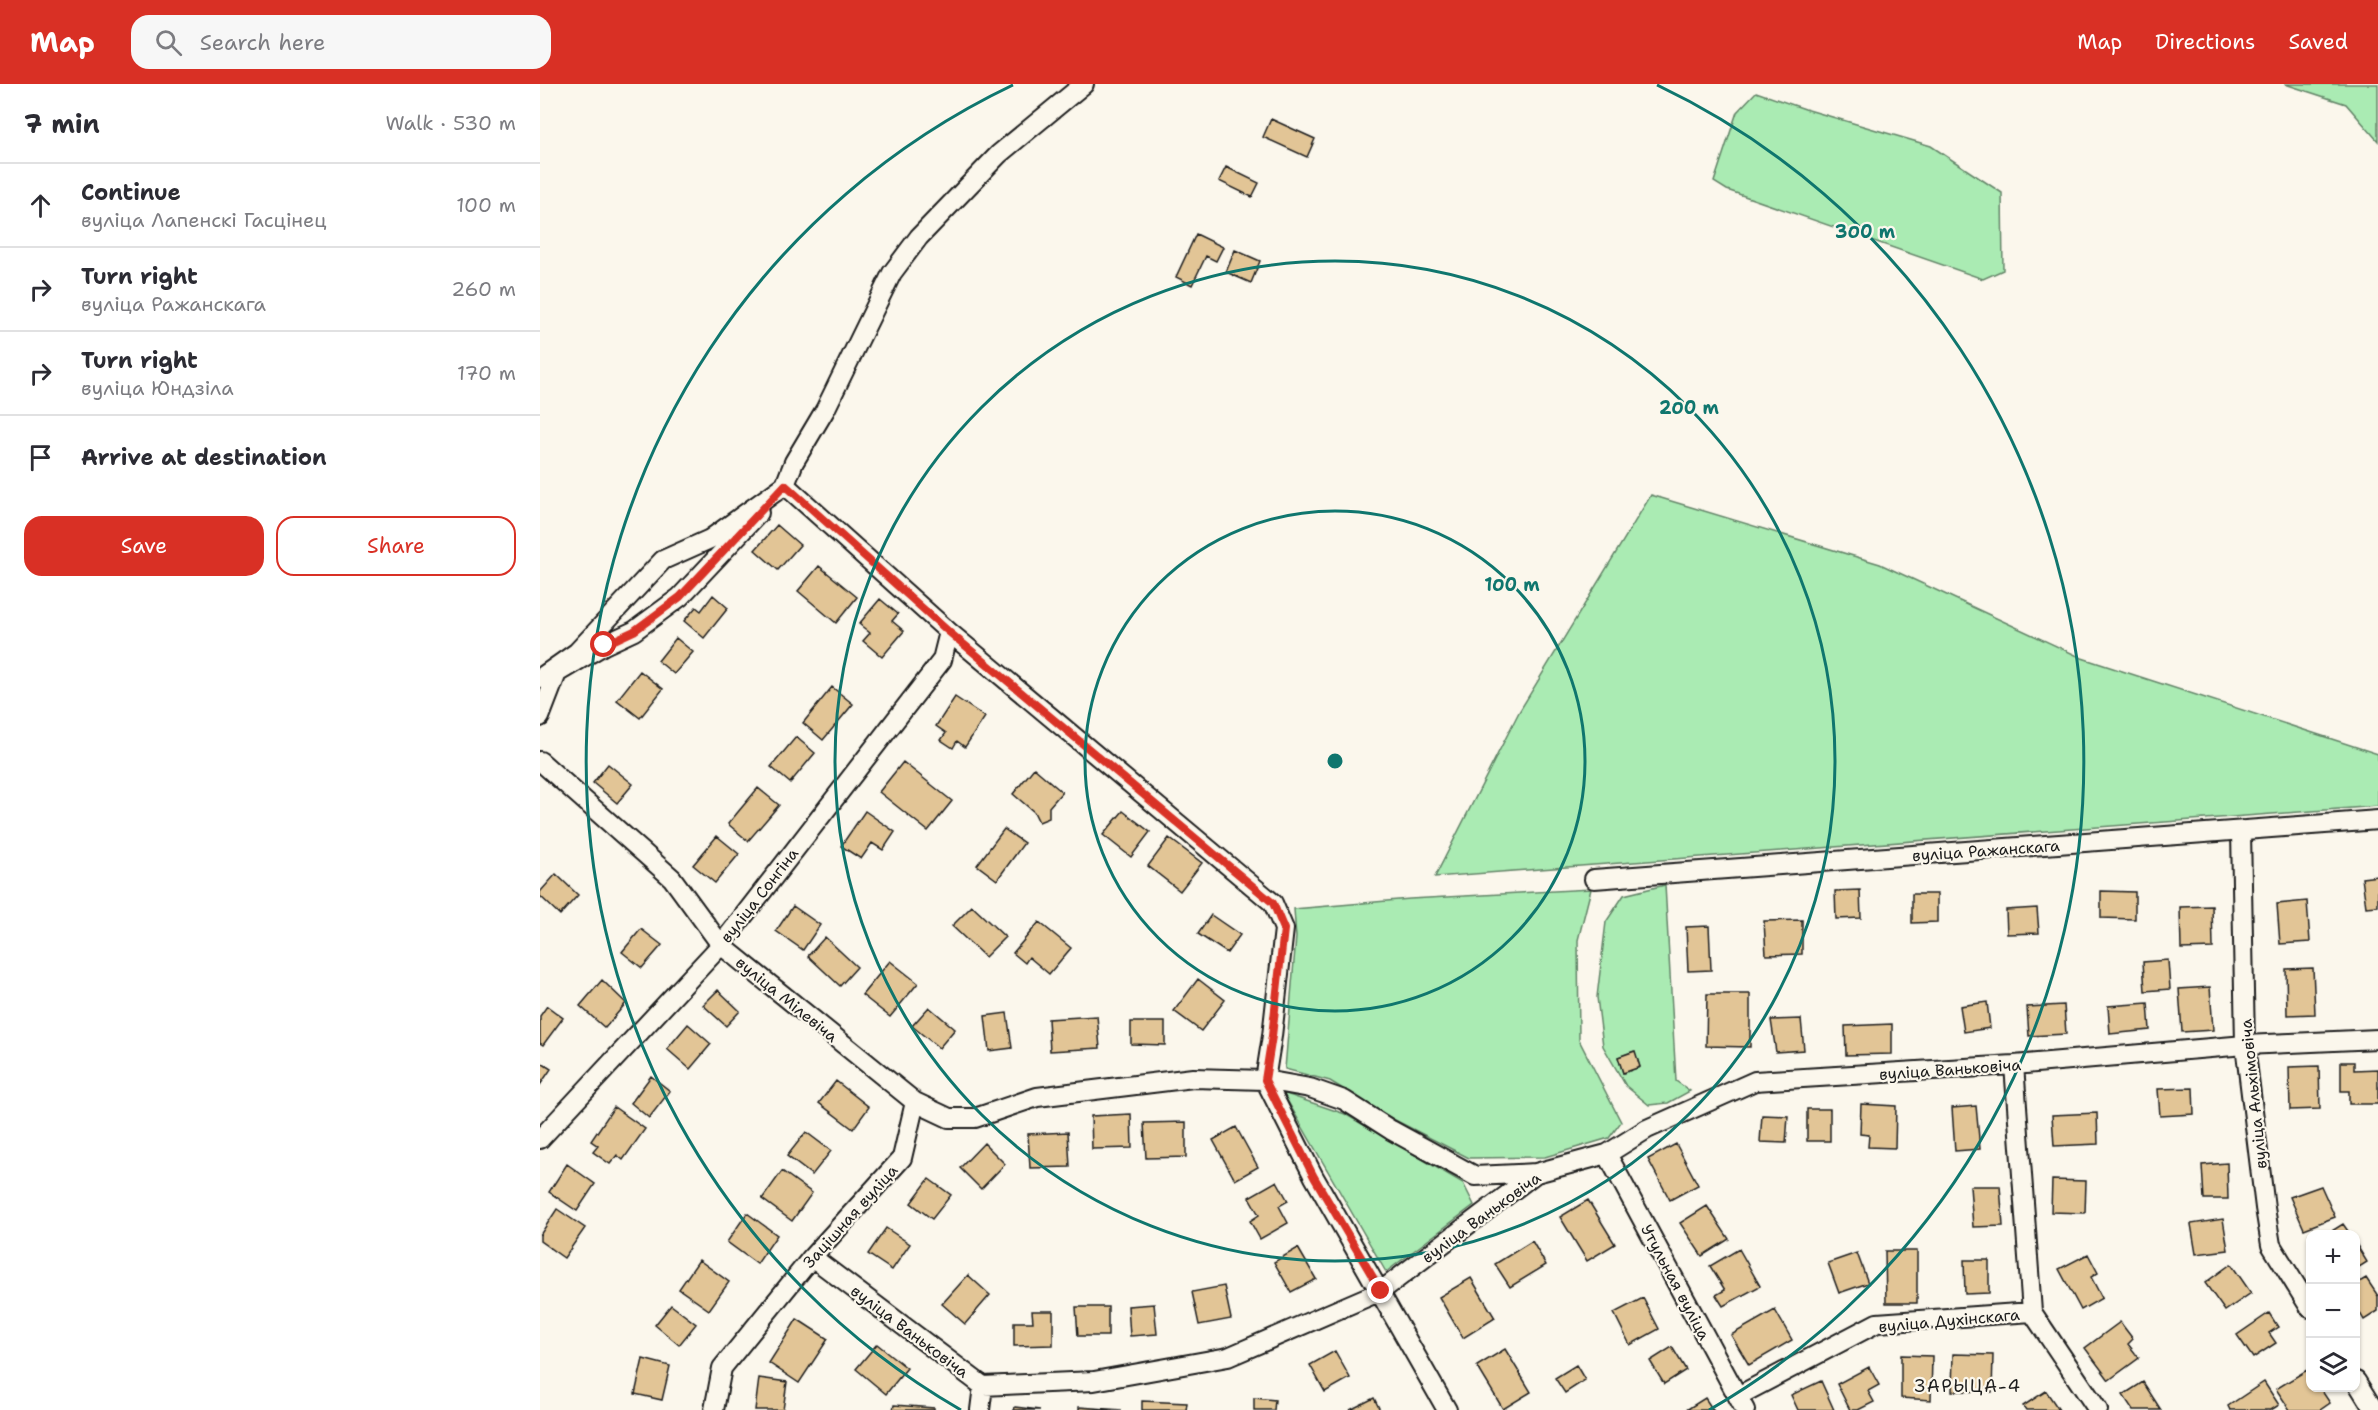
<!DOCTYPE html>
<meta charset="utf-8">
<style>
:root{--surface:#fff;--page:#f7f7f7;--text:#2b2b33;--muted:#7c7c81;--line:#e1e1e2;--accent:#d93025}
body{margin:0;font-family:"Shantell Sans",sans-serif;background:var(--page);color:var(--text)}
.controls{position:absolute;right:18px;bottom:18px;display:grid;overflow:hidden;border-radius:12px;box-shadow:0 2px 4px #0004}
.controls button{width:54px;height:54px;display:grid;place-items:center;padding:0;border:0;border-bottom:2px solid var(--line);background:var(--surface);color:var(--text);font:30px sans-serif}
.stop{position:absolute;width:18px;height:18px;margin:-14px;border:4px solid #d93025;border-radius:50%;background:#fff}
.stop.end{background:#d93025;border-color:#fff;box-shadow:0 2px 6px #0008}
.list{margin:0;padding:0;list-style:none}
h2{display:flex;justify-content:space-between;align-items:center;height:78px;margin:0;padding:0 24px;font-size:26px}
h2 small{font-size:20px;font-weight:400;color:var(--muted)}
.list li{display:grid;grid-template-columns:39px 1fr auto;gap:18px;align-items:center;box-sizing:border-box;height:84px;padding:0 24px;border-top:2px solid var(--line)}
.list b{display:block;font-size:22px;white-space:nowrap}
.list p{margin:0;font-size:20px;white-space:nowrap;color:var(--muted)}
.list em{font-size:20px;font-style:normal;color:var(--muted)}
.actions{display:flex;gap:12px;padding:18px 24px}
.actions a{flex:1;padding:14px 0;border:2px solid var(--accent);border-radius:18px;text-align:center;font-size:21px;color:var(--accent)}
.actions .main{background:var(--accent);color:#fff}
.icon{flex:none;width:33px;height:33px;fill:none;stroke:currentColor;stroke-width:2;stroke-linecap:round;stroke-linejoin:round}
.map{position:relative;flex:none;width:1838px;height:1326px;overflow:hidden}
header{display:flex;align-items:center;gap:36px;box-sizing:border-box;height:84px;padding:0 30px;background:var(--accent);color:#fff}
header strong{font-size:28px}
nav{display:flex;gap:33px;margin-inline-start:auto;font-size:21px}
.search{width:420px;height:54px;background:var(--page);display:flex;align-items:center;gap:15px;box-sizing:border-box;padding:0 21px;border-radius:18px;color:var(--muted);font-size:22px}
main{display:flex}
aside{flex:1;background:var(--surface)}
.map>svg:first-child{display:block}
</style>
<header>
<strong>Map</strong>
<div class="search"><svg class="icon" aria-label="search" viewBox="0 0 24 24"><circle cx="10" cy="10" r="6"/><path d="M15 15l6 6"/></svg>Search here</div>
<nav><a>Map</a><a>Directions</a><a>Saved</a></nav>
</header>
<main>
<aside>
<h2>7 min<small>Walk · 530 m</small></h2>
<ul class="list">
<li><svg class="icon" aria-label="ahead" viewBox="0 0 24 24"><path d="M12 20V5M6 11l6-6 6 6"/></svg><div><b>Continue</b><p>вуліца Лапенскі Гасцінец</p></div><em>100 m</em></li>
<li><svg class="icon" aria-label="right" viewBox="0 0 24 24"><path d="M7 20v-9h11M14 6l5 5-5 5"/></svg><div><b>Turn right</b><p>вуліца Ражанскага</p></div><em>260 m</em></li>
<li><svg class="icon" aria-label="right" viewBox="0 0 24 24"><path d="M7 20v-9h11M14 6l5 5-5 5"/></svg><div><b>Turn right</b><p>вуліца Юндзіла</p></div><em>170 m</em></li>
<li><svg class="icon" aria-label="arrive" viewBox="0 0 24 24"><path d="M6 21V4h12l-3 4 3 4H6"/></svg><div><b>Arrive at destination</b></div></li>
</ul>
<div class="actions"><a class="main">Save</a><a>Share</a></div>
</aside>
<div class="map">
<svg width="1838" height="1326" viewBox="0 0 1838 1326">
<rect width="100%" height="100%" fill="#fbf7ec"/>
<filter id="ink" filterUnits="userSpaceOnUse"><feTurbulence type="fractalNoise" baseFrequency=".0167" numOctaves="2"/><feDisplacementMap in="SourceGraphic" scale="12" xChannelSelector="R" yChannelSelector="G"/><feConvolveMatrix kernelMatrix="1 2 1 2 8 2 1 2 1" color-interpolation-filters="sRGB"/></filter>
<g filter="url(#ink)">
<path fill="#aaebb3" stroke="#638468" stroke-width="1.5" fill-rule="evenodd" d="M 1745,0 L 1838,0 L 1838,57 L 1806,20 Z
M 1216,8 L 1265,25 L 1391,62 L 1462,109 L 1463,186 L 1443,195 L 1187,106 L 1174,98 L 1197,28 Z
M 1111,411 L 1340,480 L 1542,574 L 1838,670 L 1838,722 L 895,793 L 979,628 Z
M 1125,801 L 1136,997 L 1150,1007 L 1128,1019 L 1109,1021 L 1086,1002 L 1063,962 L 1057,913 L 1066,838 L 1084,811 ZM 1094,967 L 1100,983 L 1083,989 L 1078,973 Z
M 1051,805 L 1038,856 L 1039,956 L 1081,1038 L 1069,1054 L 1005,1073 L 929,1074 L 853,1035 L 790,997 L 745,985 L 756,853 L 754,825 L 870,815 Z
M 743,1009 L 805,1030 L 923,1099 L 934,1121 L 846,1188 Z"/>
<path fill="#e2c596" stroke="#1c1c1c" stroke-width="1.5" d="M 731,35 L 775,55 L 767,73 L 723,53 Z
M 686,83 L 719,99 L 712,113 L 679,97 Z
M 656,150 L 683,163 L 676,177 L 666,172 L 652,201 L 636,193 Z
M 695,166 L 720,177 L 711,199 L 686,188 Z
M 237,441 L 260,461 L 238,486 L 215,466 Z
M 279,482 L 317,513 L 296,539 L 258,507 Z
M 173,511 L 188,524 L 164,554 L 144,537 L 156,523 L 161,527 Z
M 340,515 L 358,530 L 352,537 L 364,547 L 342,573 L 323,557 L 330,549 L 319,540 Z
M 136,554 L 153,568 L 134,590 L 118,577 Z
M 100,587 L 123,605 L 100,634 L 77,616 Z
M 292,603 L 313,620 L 283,656 L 263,639 Z
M 415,613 L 445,633 L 425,663 L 417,657 L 413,664 L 401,656 L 406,649 L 396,642 Z
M 256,653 L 275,669 L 250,699 L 231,683 Z
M 363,678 L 412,717 L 388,747 L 339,708 Z
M 68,680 L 93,700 L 77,719 L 53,699 Z
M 494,684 L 522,708 L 509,723 L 509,734 L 499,738 L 494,728 L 473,710 Z
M 218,704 L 239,721 L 208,757 L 188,740 Z
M 325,727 L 355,748 L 343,766 L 332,759 L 321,775 L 301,762 Z
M 583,727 L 610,748 L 591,773 L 563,751 Z
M 464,745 L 484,759 L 457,796 L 437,781 Z
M 177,752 L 199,770 L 175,799 L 153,781 Z
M 629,754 L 662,779 L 640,807 L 608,782 Z
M 16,790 L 38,811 L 20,831 L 0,812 L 0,808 Z
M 1838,792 L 1838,822 L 1826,823 L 1822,794 Z
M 1320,806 L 1321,834 L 1296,835 L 1295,807 Z
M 1561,807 L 1595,808 L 1595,835 L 1561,834 Z
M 1372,810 L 1397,810 L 1397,838 L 1372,839 Z
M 1767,817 L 1770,858 L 1740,860 L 1737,820 Z
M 253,822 L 280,841 L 263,866 L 236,847 Z
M 432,822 L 465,853 L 445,873 L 412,842 Z
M 1672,822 L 1673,864 L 1641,865 L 1640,823 Z
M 1497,824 L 1499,849 L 1467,850 L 1466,826 Z
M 671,831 L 700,851 L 687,869 L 658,850 Z
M 1262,836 L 1262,870 L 1226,871 L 1224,837 Z
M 499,838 L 531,864 L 509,890 L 489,873 L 485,879 L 473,869 Z
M 1169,842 L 1171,886 L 1148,887 L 1146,843 Z
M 101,845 L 122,861 L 102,884 L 82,868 Z
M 285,853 L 317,883 L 300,902 L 268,872 Z
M 1628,876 L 1630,905 L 1605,907 L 1603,878 Z
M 350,877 L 378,899 L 350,933 L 322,911 Z
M 1773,884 L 1775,930 L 1747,931 L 1746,885 Z
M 658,895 L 685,916 L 661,947 L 634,927 Z
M 62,896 L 86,919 L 65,944 L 40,922 Z
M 1670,903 L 1673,946 L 1642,948 L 1639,905 Z
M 178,906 L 200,927 L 186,942 L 163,921 Z
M 1167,910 L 1210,910 L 1210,963 L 1166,962 Z
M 1447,918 L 1450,944 L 1424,948 L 1420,922 Z
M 1608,919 L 1610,946 L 1570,950 L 1568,922 Z
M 1524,921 L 1526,950 L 1489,952 L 1487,923 Z
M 7,922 L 23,934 L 3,961 L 0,959 L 0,932 Z
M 389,923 L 415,945 L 399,964 L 372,942 Z
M 467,929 L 472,964 L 449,967 L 445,932 Z
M 557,932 L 560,964 L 510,967 L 508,935 Z
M 1261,935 L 1264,966 L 1236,968 L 1231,936 Z
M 591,938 L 625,938 L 625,961 L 591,960 Z
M 148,940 L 171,960 L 150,985 L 127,965 Z
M 1352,940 L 1352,970 L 1306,971 L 1305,942 Z
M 1095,967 L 1100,983 L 1083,989 L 1078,973 Z
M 0,978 L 11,985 L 0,1001 Z
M 1801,978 L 1814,978 L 1814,986 L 1838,985 L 1838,1020 L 1809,1020 L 1809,1007 L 1801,1007 Z
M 1779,982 L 1780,1025 L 1750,1026 L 1749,983 Z
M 111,992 L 130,1007 L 109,1034 L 91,1019 Z
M 296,997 L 329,1023 L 313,1045 L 279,1019 Z
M 1653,1004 L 1654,1030 L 1620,1032 L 1618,1005 Z
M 1321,1020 L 1356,1022 L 1355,1064 L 1328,1063 L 1329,1051 L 1320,1050 Z
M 1436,1022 L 1440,1065 L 1415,1067 L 1412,1024 Z
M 74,1023 L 105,1045 L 83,1076 L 77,1071 L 70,1080 L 53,1068 L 58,1062 L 51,1057 Z
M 1267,1025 L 1290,1025 L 1290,1057 L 1267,1057 Z
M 1557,1029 L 1558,1060 L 1514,1062 L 1512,1031 Z
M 591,1030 L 592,1064 L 552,1065 L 551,1032 Z
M 1222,1031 L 1248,1032 L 1246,1059 L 1220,1058 Z
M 646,1038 L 646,1073 L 606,1074 L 604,1039 Z
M 696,1043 L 718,1083 L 695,1096 L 673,1056 Z
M 266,1048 L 291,1067 L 272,1091 L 247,1072 Z
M 528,1048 L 530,1083 L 490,1084 L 488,1050 Z
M 444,1059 L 465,1080 L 441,1105 L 420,1084 Z
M 1136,1060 L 1158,1101 L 1130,1116 L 1108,1075 Z
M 1687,1079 L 1688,1115 L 1664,1115 L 1662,1081 Z
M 27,1080 L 55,1100 L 37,1127 L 9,1108 Z
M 242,1087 L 272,1109 L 252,1137 L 222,1115 Z
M 389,1095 L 411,1111 L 392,1135 L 371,1119 Z
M 1512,1096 L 1546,1097 L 1545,1129 L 1511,1128 Z
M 737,1097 L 748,1117 L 739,1122 L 748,1139 L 720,1155 L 710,1137 L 719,1131 L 709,1113 Z
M 1430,1102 L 1460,1102 L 1463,1142 L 1433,1143 Z
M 1781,1102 L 1795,1133 L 1764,1145 L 1750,1113 Z
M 1048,1116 L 1075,1160 L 1047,1177 L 1020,1133 Z
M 1167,1122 L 1189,1155 L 1162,1172 L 1140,1139 Z
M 17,1125 L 45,1144 L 24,1174 L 0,1157 L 0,1151 Z
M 207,1129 L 237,1151 L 217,1180 L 187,1158 Z
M 1683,1135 L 1688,1166 L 1656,1170 L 1651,1140 Z
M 1803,1140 L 1810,1150 L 1787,1150 Z
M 346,1144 L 370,1160 L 352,1186 L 328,1170 Z
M 992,1157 L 1006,1181 L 970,1203 L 955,1180 Z
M 1816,1160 L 1827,1178 L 1816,1185 Z
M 758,1164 L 776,1195 L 751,1208 L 734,1178 Z
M 1199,1165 L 1220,1202 L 1183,1222 L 1176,1211 L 1185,1206 L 1170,1182 Z
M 1345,1167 L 1377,1167 L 1377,1219 L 1346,1219 Z
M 1317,1169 L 1328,1199 L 1299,1209 L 1288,1179 Z
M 1548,1170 L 1558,1189 L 1551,1193 L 1562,1214 L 1541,1226 L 1519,1185 Z
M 159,1176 L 189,1198 L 169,1226 L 139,1205 Z
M 1424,1176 L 1449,1176 L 1449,1209 L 1425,1210 Z
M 1691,1180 L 1711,1209 L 1685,1227 L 1665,1199 Z
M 428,1191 L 450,1211 L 425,1240 L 402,1220 Z
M 931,1194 L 955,1234 L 923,1254 L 899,1213 Z
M 1826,1194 L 1838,1212 L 1838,1227 L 1824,1236 L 1816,1222 L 1816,1200 Z
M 684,1202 L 691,1235 L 659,1241 L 652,1208 Z
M 1103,1214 L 1119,1245 L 1090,1261 L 1074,1229 Z
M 614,1220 L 617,1250 L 590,1252 L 588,1222 Z
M 131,1221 L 156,1240 L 139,1261 L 115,1241 Z
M 536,1223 L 568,1223 L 568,1252 L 538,1252 Z
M 1235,1226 L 1252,1256 L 1209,1281 L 1191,1251 Z
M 492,1227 L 513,1227 L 513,1261 L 474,1262 L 474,1238 L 493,1238 Z
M 1729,1229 L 1738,1243 L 1729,1249 L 1736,1259 L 1713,1274 L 1697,1251 Z
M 257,1235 L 288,1255 L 259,1299 L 229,1279 Z
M 1580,1238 L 1593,1255 L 1588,1260 L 1599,1274 L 1569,1296 L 1545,1264 Z
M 337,1260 L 367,1284 L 346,1310 L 316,1285 Z
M 1132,1263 L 1146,1286 L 1124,1300 L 1110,1277 Z
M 965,1265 L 991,1308 L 963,1325 L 937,1282 Z
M 795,1267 L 810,1294 L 785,1308 L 770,1281 Z
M 1413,1270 L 1453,1271 L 1452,1308 L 1412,1307 Z
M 1361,1271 L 1392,1272 L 1391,1316 L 1361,1314 Z
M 103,1275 L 130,1282 L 122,1316 L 95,1310 Z
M 1036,1281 L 1045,1296 L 1025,1309 L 1015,1294 Z
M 1329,1283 L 1339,1301 L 1328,1307 L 1334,1318 L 1318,1326 L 1310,1326 L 1297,1300 Z
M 1767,1286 L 1770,1290 L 1770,1304 L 1780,1304 L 1790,1319 L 1780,1326 L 1750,1326 L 1736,1305 Z
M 219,1294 L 247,1298 L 243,1326 L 215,1326 Z
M 1281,1297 L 1294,1326 L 1258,1326 L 1251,1311 Z
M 1603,1298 L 1621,1326 L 1593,1326 L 1583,1311 Z
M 1724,1298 L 1739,1321 L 1731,1326 L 1690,1326 L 1688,1322 Z
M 1506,1307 L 1519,1326 L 1486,1326 L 1483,1322 Z
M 714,1314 L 735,1316 L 734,1326 L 714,1326 Z
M 834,1314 L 840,1326 L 810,1326 Z
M 1165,1314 L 1173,1326 L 1146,1326 Z
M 602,1317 L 647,1319 L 646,1326 L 602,1326 Z
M 354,1321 L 394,1324 L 394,1326 L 353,1326 Z
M 475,1323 L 500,1326 L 474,1326 Z
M 539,1323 L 582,1326 L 539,1326 Z"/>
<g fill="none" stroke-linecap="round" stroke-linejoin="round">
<defs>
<path id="street" d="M 245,401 L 409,548 L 733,819 L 744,845 L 732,952 L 725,996 L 774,1093 L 907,1326
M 0,594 L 37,568 L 123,476 L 170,455 L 245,401 L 254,378 L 285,326 L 352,189 L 379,153 L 459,70 L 544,0
M 0,633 L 17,589 L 64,561 L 94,547 L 140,513 L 219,429
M 0,677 L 132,794 L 181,861 L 375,1018 L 409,1034 L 435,1034 L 497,1013 L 653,994 L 725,996 L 770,1004 L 804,1016 L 851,1046 L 935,1092 L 996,1089
M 1701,747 L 1705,961 L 1725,1124 L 1731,1161 L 1770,1224
M 1054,795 L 1838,736
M 1474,981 L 1492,1228 L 1558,1326
M 0,1055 L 181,861 L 402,576 L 409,548
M 1067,1070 L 1205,1326
M 272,1173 L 443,1302 L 554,1297 L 688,1273 L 841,1207 L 996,1089 L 1067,1070 L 1107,1045 L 1215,997 L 1474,981 L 1705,961 L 1838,955
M 1816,1297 L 1834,1326
M 1198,1312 L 1337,1239 L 1492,1228
M 174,1326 L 182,1284 L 272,1173 L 362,1074 L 375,1018
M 440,1326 L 443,1302"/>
</defs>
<use href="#street" stroke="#1c1c1c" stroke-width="22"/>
<use href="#street" stroke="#fbf7ec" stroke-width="18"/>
</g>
</g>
<g fill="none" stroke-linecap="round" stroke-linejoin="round" filter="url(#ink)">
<path stroke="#d93025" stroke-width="8" d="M 64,561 L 94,547 L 140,513 L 245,401 L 409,548 L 733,819 L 744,845 L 732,952 L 725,996 L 774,1093 L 841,1207"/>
</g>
<g fill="none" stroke="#0f766e" stroke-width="3">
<circle cx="795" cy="677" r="250"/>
<circle cx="795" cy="677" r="500"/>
<path d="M421 1326A749 749 0 0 1 473 1M1117 1A749 749 0 0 1 1169 1326"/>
</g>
<g text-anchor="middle" stroke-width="4.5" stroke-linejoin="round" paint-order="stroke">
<g font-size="16" fill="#1c1c1c" stroke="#fbf7ec">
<text transform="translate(1446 766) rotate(-4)" y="6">вуліца Ражанскага</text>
<text transform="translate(219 811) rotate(-52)" y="6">вуліца Сонгіна</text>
<text transform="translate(247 915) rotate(39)" y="6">вуліца Мілевіча</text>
<text transform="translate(1410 985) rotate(-4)" y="6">вуліца Ваньковіча</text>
<text transform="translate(1713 1010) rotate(-96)" y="6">вуліца Альхімовіча</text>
<text transform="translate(310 1132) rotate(-48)" y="6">Зацішная вуліца</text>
<text transform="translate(941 1133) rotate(-36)" y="6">вуліца Ваньковіча</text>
<text transform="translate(1136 1198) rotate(62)" y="6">Утульная вуліца</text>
<text transform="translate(1409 1236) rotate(-5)" y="6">вуліца Духінскага</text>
<text transform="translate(370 1247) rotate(37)" y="6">вуліца Ваньковіча</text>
</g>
<g font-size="18" letter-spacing="1.5" fill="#1c1c1c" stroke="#fbf7ec">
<text x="1428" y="1308">ЗАРЫЦА-4</text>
</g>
</g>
<circle cx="795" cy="677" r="9" fill="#0f766e" stroke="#fbf7ec" stroke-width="3"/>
<g font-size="18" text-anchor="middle" font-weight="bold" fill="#0f766e" stroke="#fbf7ec" stroke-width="4.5" stroke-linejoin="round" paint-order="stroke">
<text x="1325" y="154">300 m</text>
<text x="1149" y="330">200 m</text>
<text x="972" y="507">100 m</text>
</g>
</svg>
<div class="controls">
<button>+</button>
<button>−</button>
<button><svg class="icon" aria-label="layers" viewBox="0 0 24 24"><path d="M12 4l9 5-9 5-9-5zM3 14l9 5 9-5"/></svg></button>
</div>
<div class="stop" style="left:64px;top:561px"></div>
<div class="stop end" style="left:841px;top:1207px"></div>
</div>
</main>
